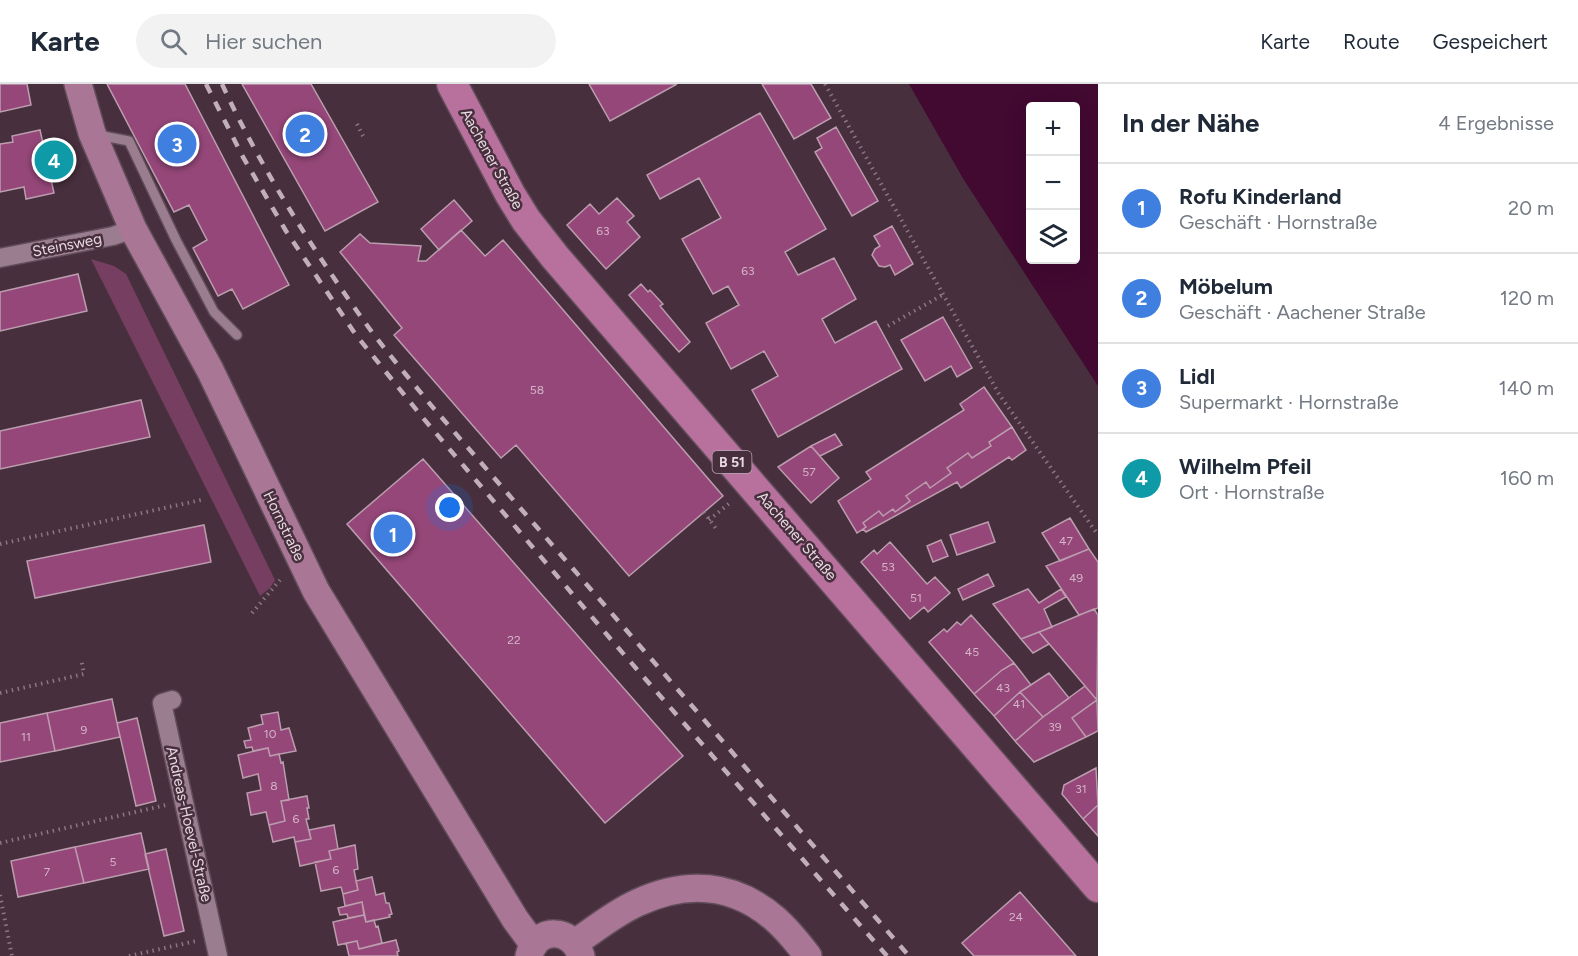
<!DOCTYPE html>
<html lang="de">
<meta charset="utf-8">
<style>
:root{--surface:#fff;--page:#f2f2f3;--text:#1f2937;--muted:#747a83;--line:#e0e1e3;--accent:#367379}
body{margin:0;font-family:Figtree,sans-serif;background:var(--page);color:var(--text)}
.controls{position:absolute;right:18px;top:18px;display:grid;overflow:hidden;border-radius:6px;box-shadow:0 6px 24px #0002}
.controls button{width:54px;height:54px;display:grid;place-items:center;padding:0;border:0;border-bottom:2px solid var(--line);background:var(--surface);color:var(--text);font:30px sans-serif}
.you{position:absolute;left:450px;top:424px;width:21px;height:21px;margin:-15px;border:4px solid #fff;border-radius:50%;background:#1a73e8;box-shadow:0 0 0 9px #1a73e833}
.badge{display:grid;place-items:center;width:39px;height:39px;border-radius:50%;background:var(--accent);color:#fff;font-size:20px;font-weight:700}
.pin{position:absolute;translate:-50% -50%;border:3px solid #fff;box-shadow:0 2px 6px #0006}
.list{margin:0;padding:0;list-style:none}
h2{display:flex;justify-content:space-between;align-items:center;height:78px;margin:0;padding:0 24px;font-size:26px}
h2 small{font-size:20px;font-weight:400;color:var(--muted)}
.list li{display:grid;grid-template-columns:39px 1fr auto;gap:18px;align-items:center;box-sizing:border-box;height:90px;padding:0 24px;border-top:2px solid var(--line)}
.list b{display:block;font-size:22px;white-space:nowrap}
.list p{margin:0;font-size:20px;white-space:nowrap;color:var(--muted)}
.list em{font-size:20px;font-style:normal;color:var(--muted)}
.icon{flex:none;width:33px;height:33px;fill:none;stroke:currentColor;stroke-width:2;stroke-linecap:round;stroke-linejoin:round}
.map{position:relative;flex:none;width:1098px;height:872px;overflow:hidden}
header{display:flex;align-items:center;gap:36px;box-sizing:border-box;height:84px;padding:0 30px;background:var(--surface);border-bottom:2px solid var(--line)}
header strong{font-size:28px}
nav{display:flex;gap:33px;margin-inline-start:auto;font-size:21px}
.search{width:420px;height:54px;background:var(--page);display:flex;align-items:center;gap:15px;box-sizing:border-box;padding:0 21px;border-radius:33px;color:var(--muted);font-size:22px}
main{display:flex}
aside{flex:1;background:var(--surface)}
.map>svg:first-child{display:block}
</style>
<header>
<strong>Karte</strong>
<div class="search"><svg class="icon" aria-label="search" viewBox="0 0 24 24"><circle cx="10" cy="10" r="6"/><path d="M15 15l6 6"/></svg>Hier suchen</div>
<nav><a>Karte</a><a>Route</a><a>Gespeichert</a></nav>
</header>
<main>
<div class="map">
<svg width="1098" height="872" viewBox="0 0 1098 872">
<rect width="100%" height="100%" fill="#472f3d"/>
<path fill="#763e61" d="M 91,175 L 114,182 L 126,190 L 275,496 L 270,504 L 260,512 Z"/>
<path fill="#420931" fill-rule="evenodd" d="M 909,0 L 1098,0 L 1098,302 L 964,96 ZM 1030,22 L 1076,22 L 1076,176 L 1030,176 Z"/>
<path fill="#954779" stroke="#bb9dae" stroke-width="1.5" d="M 0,0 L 27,0 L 31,21 L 0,28 Z
M 107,0 L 185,0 L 289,201 L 243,225 L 232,205 L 218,212 L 193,164 L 207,156 L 189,121 L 174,128 Z
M 242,0 L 311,0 L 378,118 L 325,147 Z
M 589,0 L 677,0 L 610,37 Z
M 762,0 L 811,0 L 831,34 L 794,55 Z
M 760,29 L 826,145 L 785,168 L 798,191 L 834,174 L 856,215 L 822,235 L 835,259 L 876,237 L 902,285 L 778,353 L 752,306 L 778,292 L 764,267 L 731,285 L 706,239 L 739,221 L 728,202 L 713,210 L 682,155 L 721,134 L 699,94 L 660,115 L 647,91 Z
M 836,43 L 878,117 L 852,132 L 815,68 L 822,64 L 817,54 Z
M 40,46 L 54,109 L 26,115 L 24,103 L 0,108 L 0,60 L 13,58 L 12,52 Z
M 617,114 L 634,132 L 627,138 L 640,153 L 606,185 L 567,141 L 590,120 L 599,130 Z
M 454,116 L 472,137 L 439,166 L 421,145 Z
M 892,142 L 913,180 L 895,191 L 890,181 L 885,183 L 879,182 L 872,171 L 875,165 L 880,162 L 874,152 Z
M 461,146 L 485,172 L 503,156 L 723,412 L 629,492 L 516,361 L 501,374 L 394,251 L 402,244 L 340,168 L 360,150 L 370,159 L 421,162 L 418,177 L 426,177 Z
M 78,190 L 87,227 L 0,247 L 0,208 Z
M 641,200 L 648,208 L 650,206 L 663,220 L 660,222 L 690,258 L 679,268 L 629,211 Z
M 943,233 L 972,284 L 957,293 L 951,282 L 925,297 L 901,256 Z
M 984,303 L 1012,343 L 989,358 L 991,362 L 972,374 L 968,369 L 947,384 L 951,389 L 930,404 L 926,398 L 906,412 L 910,417 L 895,428 L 893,425 L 883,432 L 879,427 L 863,439 L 866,443 L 857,449 L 838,417 L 871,395 L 866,388 L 964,326 L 960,320 Z
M 141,316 L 150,353 L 0,385 L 0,347 Z
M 1012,343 L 1026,366 L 1012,376 L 1009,373 L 961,404 L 957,398 L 866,448 L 863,445 L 866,443 L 863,439 L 879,427 L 883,432 L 893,425 L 895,428 L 910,417 L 906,412 L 926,398 L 930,404 L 951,389 L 947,384 L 968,369 L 972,374 L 991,362 L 989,358 Z
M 835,350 L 842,361 L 820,372 L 811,362 Z
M 811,362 L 839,394 L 811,419 L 778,383 Z
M 423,375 L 683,672 L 605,739 L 347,440 Z
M 1070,434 L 1089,465 L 1060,477 L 1042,449 Z
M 988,438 L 995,458 L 957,471 L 950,451 Z
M 204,441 L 211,478 L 35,514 L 27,477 Z
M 941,456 L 948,472 L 933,478 L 927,462 Z
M 890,458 L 927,500 L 935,493 L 950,509 L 928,528 L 924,523 L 910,535 L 861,478 L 874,466 L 877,470 Z
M 1089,465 L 1098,478 L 1098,524 L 1079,531 L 1046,482 Z
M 988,490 L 994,502 L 963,516 L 958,505 Z
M 1028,505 L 1039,519 L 1061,505 L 1066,513 L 1044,525 L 1052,543 L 1021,555 L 993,520 Z
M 1094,525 L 1098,531 L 1097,616 L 1039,548 Z
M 971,531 L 1014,579 L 1002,586 L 974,610 L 929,558 L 944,545 L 947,548 L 957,538 L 961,541 Z
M 1039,548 L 1049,560 L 1033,569 L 1021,555 Z
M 1014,579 L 1031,601 L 1020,608 L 994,632 L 974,610 L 1002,586 Z
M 1049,589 L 1069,614 L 1043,633 L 1020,608 Z
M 1085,602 L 1097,616 L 1072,634 L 1086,653 L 1034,678 L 1015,657 L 1043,633 Z
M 1020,608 L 1043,633 L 1015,657 L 994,632 Z
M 112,615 L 120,653 L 55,667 L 47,629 Z
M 1097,616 L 1098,647 L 1086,653 L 1072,634 Z
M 278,628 L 281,646 L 289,644 L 296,667 L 270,672 L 268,664 L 253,667 L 252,663 L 246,664 L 244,657 L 251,656 L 248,644 L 263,640 L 261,631 Z
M 47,629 L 55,667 L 0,678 L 0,639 Z
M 137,634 L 156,717 L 136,722 L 117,639 Z
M 268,664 L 270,672 L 279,670 L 281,679 L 283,678 L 289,716 L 281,717 L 285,737 L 269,741 L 266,728 L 251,731 L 247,709 L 261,706 L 258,690 L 243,694 L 238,671 Z
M 1096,684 L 1098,721 L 1083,735 L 1062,710 L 1064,701 Z
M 307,712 L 309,724 L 307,724 L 309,735 L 306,735 L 311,755 L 295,758 L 294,753 L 273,758 L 269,741 L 285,737 L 281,717 Z
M 1098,721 L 1098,752 L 1083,735 Z
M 334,741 L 338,765 L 329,767 L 331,775 L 300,782 L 295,758 L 311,755 L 309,746 Z
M 141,749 L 149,785 L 84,799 L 75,763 Z
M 355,761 L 358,785 L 354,786 L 358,806 L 343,810 L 341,803 L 321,807 L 315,778 L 331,775 L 329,767 Z
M 75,763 L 84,799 L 18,813 L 11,777 Z
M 166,765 L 184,847 L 164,852 L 145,770 Z
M 372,793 L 376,811 L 384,809 L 386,819 L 389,819 L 392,830 L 389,831 L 390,833 L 366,838 L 362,818 L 345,822 L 343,810 L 358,806 L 356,797 Z
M 1020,808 L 1076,872 L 974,872 L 962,859 Z
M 362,818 L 364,831 L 348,834 L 347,830 L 340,831 L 338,824 Z
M 364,831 L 366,838 L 374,836 L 376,843 L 378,842 L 382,859 L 359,865 L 357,857 L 338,861 L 333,838 Z
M 396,856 L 399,867 L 397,868 L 398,872 L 349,872 L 346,859 L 357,857 L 359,865 Z"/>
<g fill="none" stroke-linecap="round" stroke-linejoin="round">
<defs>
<path id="lane" d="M 98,51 L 129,57 L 176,156 L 214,228 L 237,251"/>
<path id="street" d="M 0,174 L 113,152 L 133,145
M 172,616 L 162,619 L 218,872"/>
<path id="secondary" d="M 78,0 L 92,49 L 133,145 L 210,286 L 316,507 L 515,835 L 534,861
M 575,859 C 595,845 615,829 637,819 C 686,796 733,799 774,834 C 787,845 798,859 808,872
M 529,872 C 536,842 573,843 581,872"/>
<path id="primary" d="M 452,0 L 510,110 L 526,136 L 555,173 L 1098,803"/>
</defs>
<use href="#lane" stroke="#614c59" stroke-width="12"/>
<use href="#street" stroke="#614c59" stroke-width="21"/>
<use href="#secondary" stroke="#614c59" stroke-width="30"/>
<use href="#primary" stroke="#614c59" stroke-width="33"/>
<path stroke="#8b7682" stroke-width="4" stroke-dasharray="1.5 4.5" stroke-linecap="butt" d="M 825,0 L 999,310 L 1098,451
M 357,40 L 363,52
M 888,242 L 944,210
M 704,428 L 717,446
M 709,436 L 731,418
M 0,460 L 201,416
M 252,529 L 280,496
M 0,609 L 84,590 L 81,575
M 0,759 L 166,721
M 0,811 L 12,872
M 129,872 L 196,857"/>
<use href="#lane" stroke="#9a7d8e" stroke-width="9"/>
<use href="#street" stroke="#9a7d8e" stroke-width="18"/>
<use href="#secondary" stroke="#a97696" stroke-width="27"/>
<use href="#primary" stroke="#b8709d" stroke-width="30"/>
<path stroke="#c0aeb8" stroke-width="4.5" stroke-dasharray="10 10" stroke-linecap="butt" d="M 206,0 L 243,73 L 286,147 L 356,251 L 423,334 L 614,559 L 887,872
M 222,0 C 260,83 316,171 369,244 C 388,270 410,295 430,320 L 909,872"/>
</g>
<g text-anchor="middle" stroke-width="5" stroke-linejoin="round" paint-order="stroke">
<g font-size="12" fill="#d3b4c7">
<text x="603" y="151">63</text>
<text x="748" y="191">63</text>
<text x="537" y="310">58</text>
<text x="809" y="392">57</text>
<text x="1066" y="461">47</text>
<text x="888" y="487">53</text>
<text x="1076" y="498">49</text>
<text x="916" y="518">51</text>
<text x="514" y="560">22</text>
<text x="972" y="572">45</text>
<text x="1003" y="608">43</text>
<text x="1019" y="624">41</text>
<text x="1055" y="647">39</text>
<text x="84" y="650">9</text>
<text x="270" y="654">10</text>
<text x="26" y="657">11</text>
<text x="274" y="706">8</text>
<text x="1081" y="709">31</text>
<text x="296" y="739">6</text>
<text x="113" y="782">5</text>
<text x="336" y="790">6</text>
<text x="47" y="792">7</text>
<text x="1016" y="837">24</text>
</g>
<rect fill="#472f3d" stroke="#b8a5b0" stroke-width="1.5" x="712.5" y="367" width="39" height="22" rx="4.5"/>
<g font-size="14" font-weight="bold" fill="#e8d8e1">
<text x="732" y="383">B 51</text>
</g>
<g font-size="15" fill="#e8d8e1" stroke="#472f3d">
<text transform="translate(492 75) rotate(61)" y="5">Aachener Straße</text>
<text transform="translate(67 161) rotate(-11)" y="5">Steinsweg</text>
<text transform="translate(284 442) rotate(64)" y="5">Hornstraße</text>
<text transform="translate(797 452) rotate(49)" y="5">Aachener Straße</text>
<text transform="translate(189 740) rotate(77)" y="5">Andreas-Hoevel-Straße</text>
</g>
</g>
</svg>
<div class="controls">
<button>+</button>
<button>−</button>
<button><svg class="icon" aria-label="layers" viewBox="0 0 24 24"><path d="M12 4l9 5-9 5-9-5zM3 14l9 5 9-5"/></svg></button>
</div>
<div class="you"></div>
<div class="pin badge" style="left:393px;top:450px;background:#3f7fe0">1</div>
<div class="pin badge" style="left:305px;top:50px;background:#3f7fe0">2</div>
<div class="pin badge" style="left:177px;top:60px;background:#3f7fe0">3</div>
<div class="pin badge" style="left:54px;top:76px;background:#0f9aa8">4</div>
</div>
<aside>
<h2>In der Nähe<small>4 Ergebnisse</small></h2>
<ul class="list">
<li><span class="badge" style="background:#3f7fe0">1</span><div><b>Rofu Kinderland</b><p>Geschäft · Hornstraße</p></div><em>20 m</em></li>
<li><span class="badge" style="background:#3f7fe0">2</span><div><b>Möbelum</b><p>Geschäft · Aachener Straße</p></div><em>120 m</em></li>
<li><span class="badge" style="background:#3f7fe0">3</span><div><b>Lidl</b><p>Supermarkt · Hornstraße</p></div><em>140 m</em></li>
<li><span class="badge" style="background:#0f9aa8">4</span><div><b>Wilhelm Pfeil</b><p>Ort · Hornstraße</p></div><em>160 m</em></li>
</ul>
</aside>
</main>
